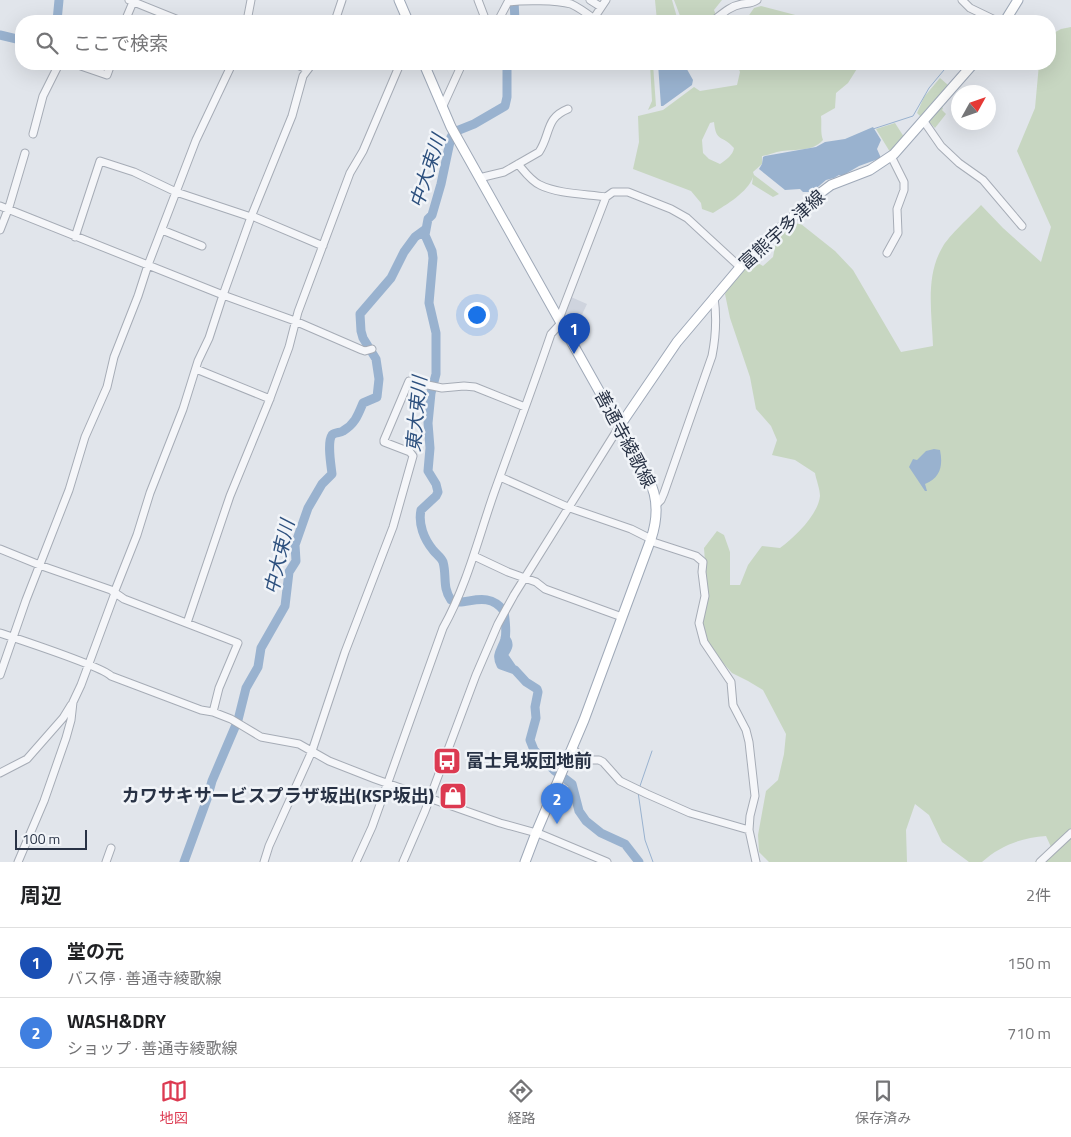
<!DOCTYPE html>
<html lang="ja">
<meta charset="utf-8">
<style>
:root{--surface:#fff;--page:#f2f2f2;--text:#202124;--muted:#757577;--line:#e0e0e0;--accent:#dc3a51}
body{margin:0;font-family:"Titillium Web","Noto Sans JP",sans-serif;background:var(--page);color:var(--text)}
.compass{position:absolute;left:951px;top:85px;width:45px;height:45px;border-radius:50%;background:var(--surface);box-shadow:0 5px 20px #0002;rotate:50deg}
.scale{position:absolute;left:15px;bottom:12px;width:72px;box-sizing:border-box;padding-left:5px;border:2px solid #283245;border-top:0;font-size:14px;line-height:18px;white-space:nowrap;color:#283245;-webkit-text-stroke:4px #f1f4f8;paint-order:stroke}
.you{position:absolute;left:476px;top:314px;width:18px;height:18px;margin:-12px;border:4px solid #fff;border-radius:50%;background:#1a73e8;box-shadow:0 0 0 8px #1a73e833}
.badge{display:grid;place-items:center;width:32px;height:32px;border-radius:50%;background:var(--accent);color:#fff;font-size:16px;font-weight:700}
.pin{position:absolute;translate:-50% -41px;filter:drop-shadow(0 1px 2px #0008)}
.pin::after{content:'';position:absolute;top:26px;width:18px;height:15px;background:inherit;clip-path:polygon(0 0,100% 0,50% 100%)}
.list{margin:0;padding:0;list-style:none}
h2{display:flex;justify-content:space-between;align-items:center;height:65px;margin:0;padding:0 20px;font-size:21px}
h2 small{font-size:16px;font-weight:400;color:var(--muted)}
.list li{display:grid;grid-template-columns:32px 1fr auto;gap:15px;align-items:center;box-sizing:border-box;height:70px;padding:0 20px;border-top:1px solid var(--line)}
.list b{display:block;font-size:19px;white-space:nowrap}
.list p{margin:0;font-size:16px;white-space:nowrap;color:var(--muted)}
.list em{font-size:16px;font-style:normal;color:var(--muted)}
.icon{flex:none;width:28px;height:28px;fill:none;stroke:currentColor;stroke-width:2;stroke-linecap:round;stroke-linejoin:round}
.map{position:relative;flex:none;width:1071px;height:862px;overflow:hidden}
.search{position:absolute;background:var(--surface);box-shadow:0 5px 20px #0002;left:15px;right:15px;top:15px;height:55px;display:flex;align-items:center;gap:12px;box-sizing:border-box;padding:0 18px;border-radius:20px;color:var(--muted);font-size:19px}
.sheet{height:205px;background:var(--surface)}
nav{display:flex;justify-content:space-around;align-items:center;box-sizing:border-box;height:70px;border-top:1px solid var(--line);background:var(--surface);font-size:14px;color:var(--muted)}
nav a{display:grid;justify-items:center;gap:2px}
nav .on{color:var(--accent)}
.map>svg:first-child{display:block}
</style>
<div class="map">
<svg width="1071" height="862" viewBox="0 0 1071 862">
<rect width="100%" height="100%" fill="#e1e5eb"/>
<path fill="#cfd4de" d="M 571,297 L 587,304 L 578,323 L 581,324 L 574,340 L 562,318 Z"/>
<path fill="#c7d6c1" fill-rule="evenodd" d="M 655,0 L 672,0 L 678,21 L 657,21 Z
M 674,0 L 722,0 L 714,10 L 716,15 L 709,21 L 682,21 Z
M 761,6 L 803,17 L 805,21 L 745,21 L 754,8 Z
M 1071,27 L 1071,862 L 1035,862 L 1051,847 L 1046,836 C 1021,838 1001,845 982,862 L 969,862 L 942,842 L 929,815 L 915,804 L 906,830 L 907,862 L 769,862 L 759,852 L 758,835 L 766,791 L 778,780 L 784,754 L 786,734 L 763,690 L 748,681 L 732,673 L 709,647 L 703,623 L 707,591 L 704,548 L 717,531 L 724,535 L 730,552 L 730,585 L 740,585 L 748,565 L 762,546 L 780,548 C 795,537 818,515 820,496 C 820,489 816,479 815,473 L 795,460 L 772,455 L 777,440 L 771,426 L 756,409 L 750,377 L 730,318 L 725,294 L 732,282 L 753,260 L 763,266 L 773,257 L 776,241 L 791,223 L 801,224 L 835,251 L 853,270 L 901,352 L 933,346 C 932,314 925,277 942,248 C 949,235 971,216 981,205 L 1003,228 L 1041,262 L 1051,227 L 1017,151 L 1035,108 L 1039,64 L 1050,64 L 1050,35 L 1061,29 Z
M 650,64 L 653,64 L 656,106 L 648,110 L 652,101 Z
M 737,64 L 860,64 L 848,83 L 836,93 L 835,108 L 821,116 C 822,125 820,132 823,140 C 813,152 795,149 782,151 C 775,152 769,155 762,156 L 762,164 L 753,172 L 754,175 L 779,194 L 773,197 L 752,184 L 753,177 C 748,192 726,205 713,213 L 702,209 L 701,203 L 691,191 L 633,169 L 639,142 L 638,116 L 663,110 L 694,87 L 700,91 L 737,85 L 740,72 ZM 714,122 C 716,143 722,134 734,148 C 733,155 726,160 720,164 L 709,159 L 703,153 L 702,140 L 710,123 Z
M 940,78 L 948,85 L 921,117 L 917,113 L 924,97 Z
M 940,105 L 943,108 L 942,110 L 946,114 L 935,128 L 927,120 Z
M 895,123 L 904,137 L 890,152 L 876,129 Z"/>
<path fill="#99b2cf" d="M 658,64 L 684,64 L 693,80 L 692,85 L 663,106 L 661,106 Z
M 873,127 L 881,140 L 877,149 L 881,158 L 859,166 L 842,176 L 839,175 L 834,178 L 826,180 L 812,192 L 803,192 L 800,189 L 785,190 L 759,169 L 762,164 L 763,157 L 765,156 L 816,147 L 825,142 L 845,139 Z
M 934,449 L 940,450 C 943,465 941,478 925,484 L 927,491 L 925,491 L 909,467 L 913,459 L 917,460 L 926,451 Z"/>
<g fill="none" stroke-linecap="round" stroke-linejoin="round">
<path stroke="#99b2cf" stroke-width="1" d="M 873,129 L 913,116 L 929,88 L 949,64
M 640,786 L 652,751
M 638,792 L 645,840 L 653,862"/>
<path stroke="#99b2cf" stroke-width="9" d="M 514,0 L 515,21
M 57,21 L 59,0
M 0,35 L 21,40
M 507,64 L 507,97 L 505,106 L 474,124 L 454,132 L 451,137 L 441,184 L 432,215 L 428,219 L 425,235 L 432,251 L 433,258 L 429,303 L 436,333 L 436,374 L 431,393 L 428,423 L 430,448 L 428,471 L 436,484 L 438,492 L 436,496 L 421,510 C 418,524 424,539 433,550 C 436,554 441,557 443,562 C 447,576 442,587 451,600 C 464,608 486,588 504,611 C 505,619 507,631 505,639 C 502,650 495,654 501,665 L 515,670 L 526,682 L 537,689 L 538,692 L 535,707 L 536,718 L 530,740 L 534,750 L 555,771 L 572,784 L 579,811 L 586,821 L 601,833 L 625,844 L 639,862
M 505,638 C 511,645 507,649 503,655 L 512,668
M 184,862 L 207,799 L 212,781 L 238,720 L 246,688 L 258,667 L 261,648 L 285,606 L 289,572 L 296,561 L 295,545 L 308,508 L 322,484 L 332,474 C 331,465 327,442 332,435 C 335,432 340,433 343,431 C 355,424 358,415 363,403 L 377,397 L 379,379 L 376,359 L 363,338 L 361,331 L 360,314 L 391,278 L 404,252 L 415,237 L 426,229"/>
<defs>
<path id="minor" d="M 129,0 L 181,21
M 478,0 L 486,21
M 590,0 L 601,7
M 962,0 L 970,8 L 997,21
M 594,18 L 606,0
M 125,21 L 133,2
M 247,21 L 251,0
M 335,21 L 342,0
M 498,21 L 508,2 C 524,0 556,0 571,4 C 580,8 589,15 597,21
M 713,21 C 722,14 730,6 742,4 C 748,3 751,4 757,0
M 75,64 L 107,75 L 111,64
M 295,64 L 307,69
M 312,64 L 303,76 L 292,116 L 251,217 L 223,295 L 295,321 L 362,350 L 365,351 L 372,349
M 442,108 L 462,64
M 923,120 L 941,146 L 959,163 L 983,180 L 1022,226
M 33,134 L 43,96 L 59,64
M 518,164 C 524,171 531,181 540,185 C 558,194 586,194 606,197
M 479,178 L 504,172 L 539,152 C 551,134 545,118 568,109
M 0,206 L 223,295 L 209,338 L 198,361 L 183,409 L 150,493 L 137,535 L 114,593
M 252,216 L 323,246
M 0,230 L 9,207 L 25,153
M 162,230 L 202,246
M 75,237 L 100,161 L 134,172 L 176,192 L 251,217
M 887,253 L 898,233 L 897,209 L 904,190 L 904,182 L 891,156
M 559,319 L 606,197 L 613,192 L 628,192 L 671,209 L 687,218 L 740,267
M 196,369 L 270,399
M 500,477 L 570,508 L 631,529 L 651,539
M 656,505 L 661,500 L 664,493 L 712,356 C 716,336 717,318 714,297
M 650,541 L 696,556 L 703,562 L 702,572 L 705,596 L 699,623 L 704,642 L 731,682 L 733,705 L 746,730 L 749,742 L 755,796 L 750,816 L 749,830 L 756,862
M 0,549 L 42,566 L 111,590 L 124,599 L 238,643 L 219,688 L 213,712
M 474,556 L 508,572 L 536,582 L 545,589 L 622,617
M 187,623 L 230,496 L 269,401 L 289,347 L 298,312 L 350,173 L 363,151 L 400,64
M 0,633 C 18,639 103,667 111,676 L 201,710 L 213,712 L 231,719 L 261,737 L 299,744 L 329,761 L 375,779 L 500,823 L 540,834 L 607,862
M 0,675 L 26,600 L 69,490 L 85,437 L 107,387 L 114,357 L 138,296 L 148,265 L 196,140 L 232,64
M 572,749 L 587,760 L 599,760 L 603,762 L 620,781 L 647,794 L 690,813 L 749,830
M 0,773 L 27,759 L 63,718 L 71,705
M 18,862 L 44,801 L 66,738 L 71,720 L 73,702 L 81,685 L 115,593
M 106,862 L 111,848
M 264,862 L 269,846 L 312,751 L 345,652 L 393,527 L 413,456 L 410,452 L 384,442 L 384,440 L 409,381 L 442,388 L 464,386 L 475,387 L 525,407
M 356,862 L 372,827 L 443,628 C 467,585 478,539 494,493 C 513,440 533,387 551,334 L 561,323
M 403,862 L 425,811 L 476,675 L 498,624 L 514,595 L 619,427
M 1040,862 L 1071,833"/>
<path id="major" d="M 399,0 L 408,21
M 1005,21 L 1018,0
M 424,64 L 451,127 L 648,478 C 659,498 658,518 651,539 L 584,720 L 536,833 L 525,862
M 619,427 L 677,342 L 753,252 L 819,194 L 831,185 L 870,170 L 894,154 L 973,64"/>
</defs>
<use href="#minor" stroke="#a6acb6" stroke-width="9"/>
<use href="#major" stroke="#9fa9b8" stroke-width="11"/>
<use href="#minor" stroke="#f5f6f9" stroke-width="7"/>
<use href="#major" stroke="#fff" stroke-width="9"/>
</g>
<defs>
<symbol id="bus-square" viewBox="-11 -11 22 22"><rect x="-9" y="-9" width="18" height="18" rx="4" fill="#dc3a51" stroke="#f1f4f8"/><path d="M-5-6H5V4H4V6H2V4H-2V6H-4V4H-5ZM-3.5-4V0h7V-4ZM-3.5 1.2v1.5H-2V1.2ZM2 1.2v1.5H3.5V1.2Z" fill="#fff"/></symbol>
<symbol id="shop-square" viewBox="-11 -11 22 22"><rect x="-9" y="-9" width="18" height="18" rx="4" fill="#dc3a51" stroke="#f1f4f8"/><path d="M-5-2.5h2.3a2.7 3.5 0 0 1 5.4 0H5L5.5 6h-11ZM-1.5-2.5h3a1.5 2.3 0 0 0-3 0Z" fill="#fff"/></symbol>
</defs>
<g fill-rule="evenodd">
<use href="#bus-square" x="431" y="745" width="32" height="32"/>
<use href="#shop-square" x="437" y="780" width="32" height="32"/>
</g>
<g text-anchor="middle" stroke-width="5" stroke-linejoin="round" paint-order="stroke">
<g font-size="18" fill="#283245" stroke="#f1f4f8">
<text transform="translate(782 230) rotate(-42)" y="6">富熊宇多津線</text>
<text transform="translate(625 439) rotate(62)" y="6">善通寺綾歌線</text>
</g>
<g font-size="18" font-weight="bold" fill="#283245" stroke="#f1f4f8" text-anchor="start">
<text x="466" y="767">富士見坂団地前</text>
<text x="434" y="802" text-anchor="end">カワサキサービスプラザ坂出(KSP坂出)</text>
</g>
<g font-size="19" font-style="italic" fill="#2d507e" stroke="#f1f4f8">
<text transform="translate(427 171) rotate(-72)" y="7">中大束川</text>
<text transform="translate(416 414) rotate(-85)" y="7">東大束川</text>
<text transform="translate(279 557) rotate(-77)" y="7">中大束川</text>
</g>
</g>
</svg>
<svg class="compass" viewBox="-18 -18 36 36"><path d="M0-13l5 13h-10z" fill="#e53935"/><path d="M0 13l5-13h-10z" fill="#757577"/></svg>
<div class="scale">100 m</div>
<div class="you"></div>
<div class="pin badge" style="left:574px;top:354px;background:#1a4fb4">1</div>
<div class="pin badge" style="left:557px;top:824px;background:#3f7fe0">2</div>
<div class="search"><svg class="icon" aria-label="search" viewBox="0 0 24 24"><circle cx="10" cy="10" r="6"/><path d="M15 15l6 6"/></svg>ここで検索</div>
</div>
<section class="sheet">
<h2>周辺<small>2件</small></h2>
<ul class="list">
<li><span class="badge" style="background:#1a4fb4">1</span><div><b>堂の元</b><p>バス停 · 善通寺綾歌線</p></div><em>150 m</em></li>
<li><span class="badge" style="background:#3f7fe0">2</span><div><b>WASH&amp;DRY</b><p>ショップ · 善通寺綾歌線</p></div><em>710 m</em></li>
</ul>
</section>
<nav>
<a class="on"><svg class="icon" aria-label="map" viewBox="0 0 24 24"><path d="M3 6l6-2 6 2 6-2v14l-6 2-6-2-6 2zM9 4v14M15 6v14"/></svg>地図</a>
<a><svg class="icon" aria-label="directions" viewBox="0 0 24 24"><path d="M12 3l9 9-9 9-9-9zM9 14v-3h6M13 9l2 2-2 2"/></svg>経路</a>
<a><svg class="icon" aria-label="saved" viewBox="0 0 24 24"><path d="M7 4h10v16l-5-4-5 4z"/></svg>保存済み</a>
</nav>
